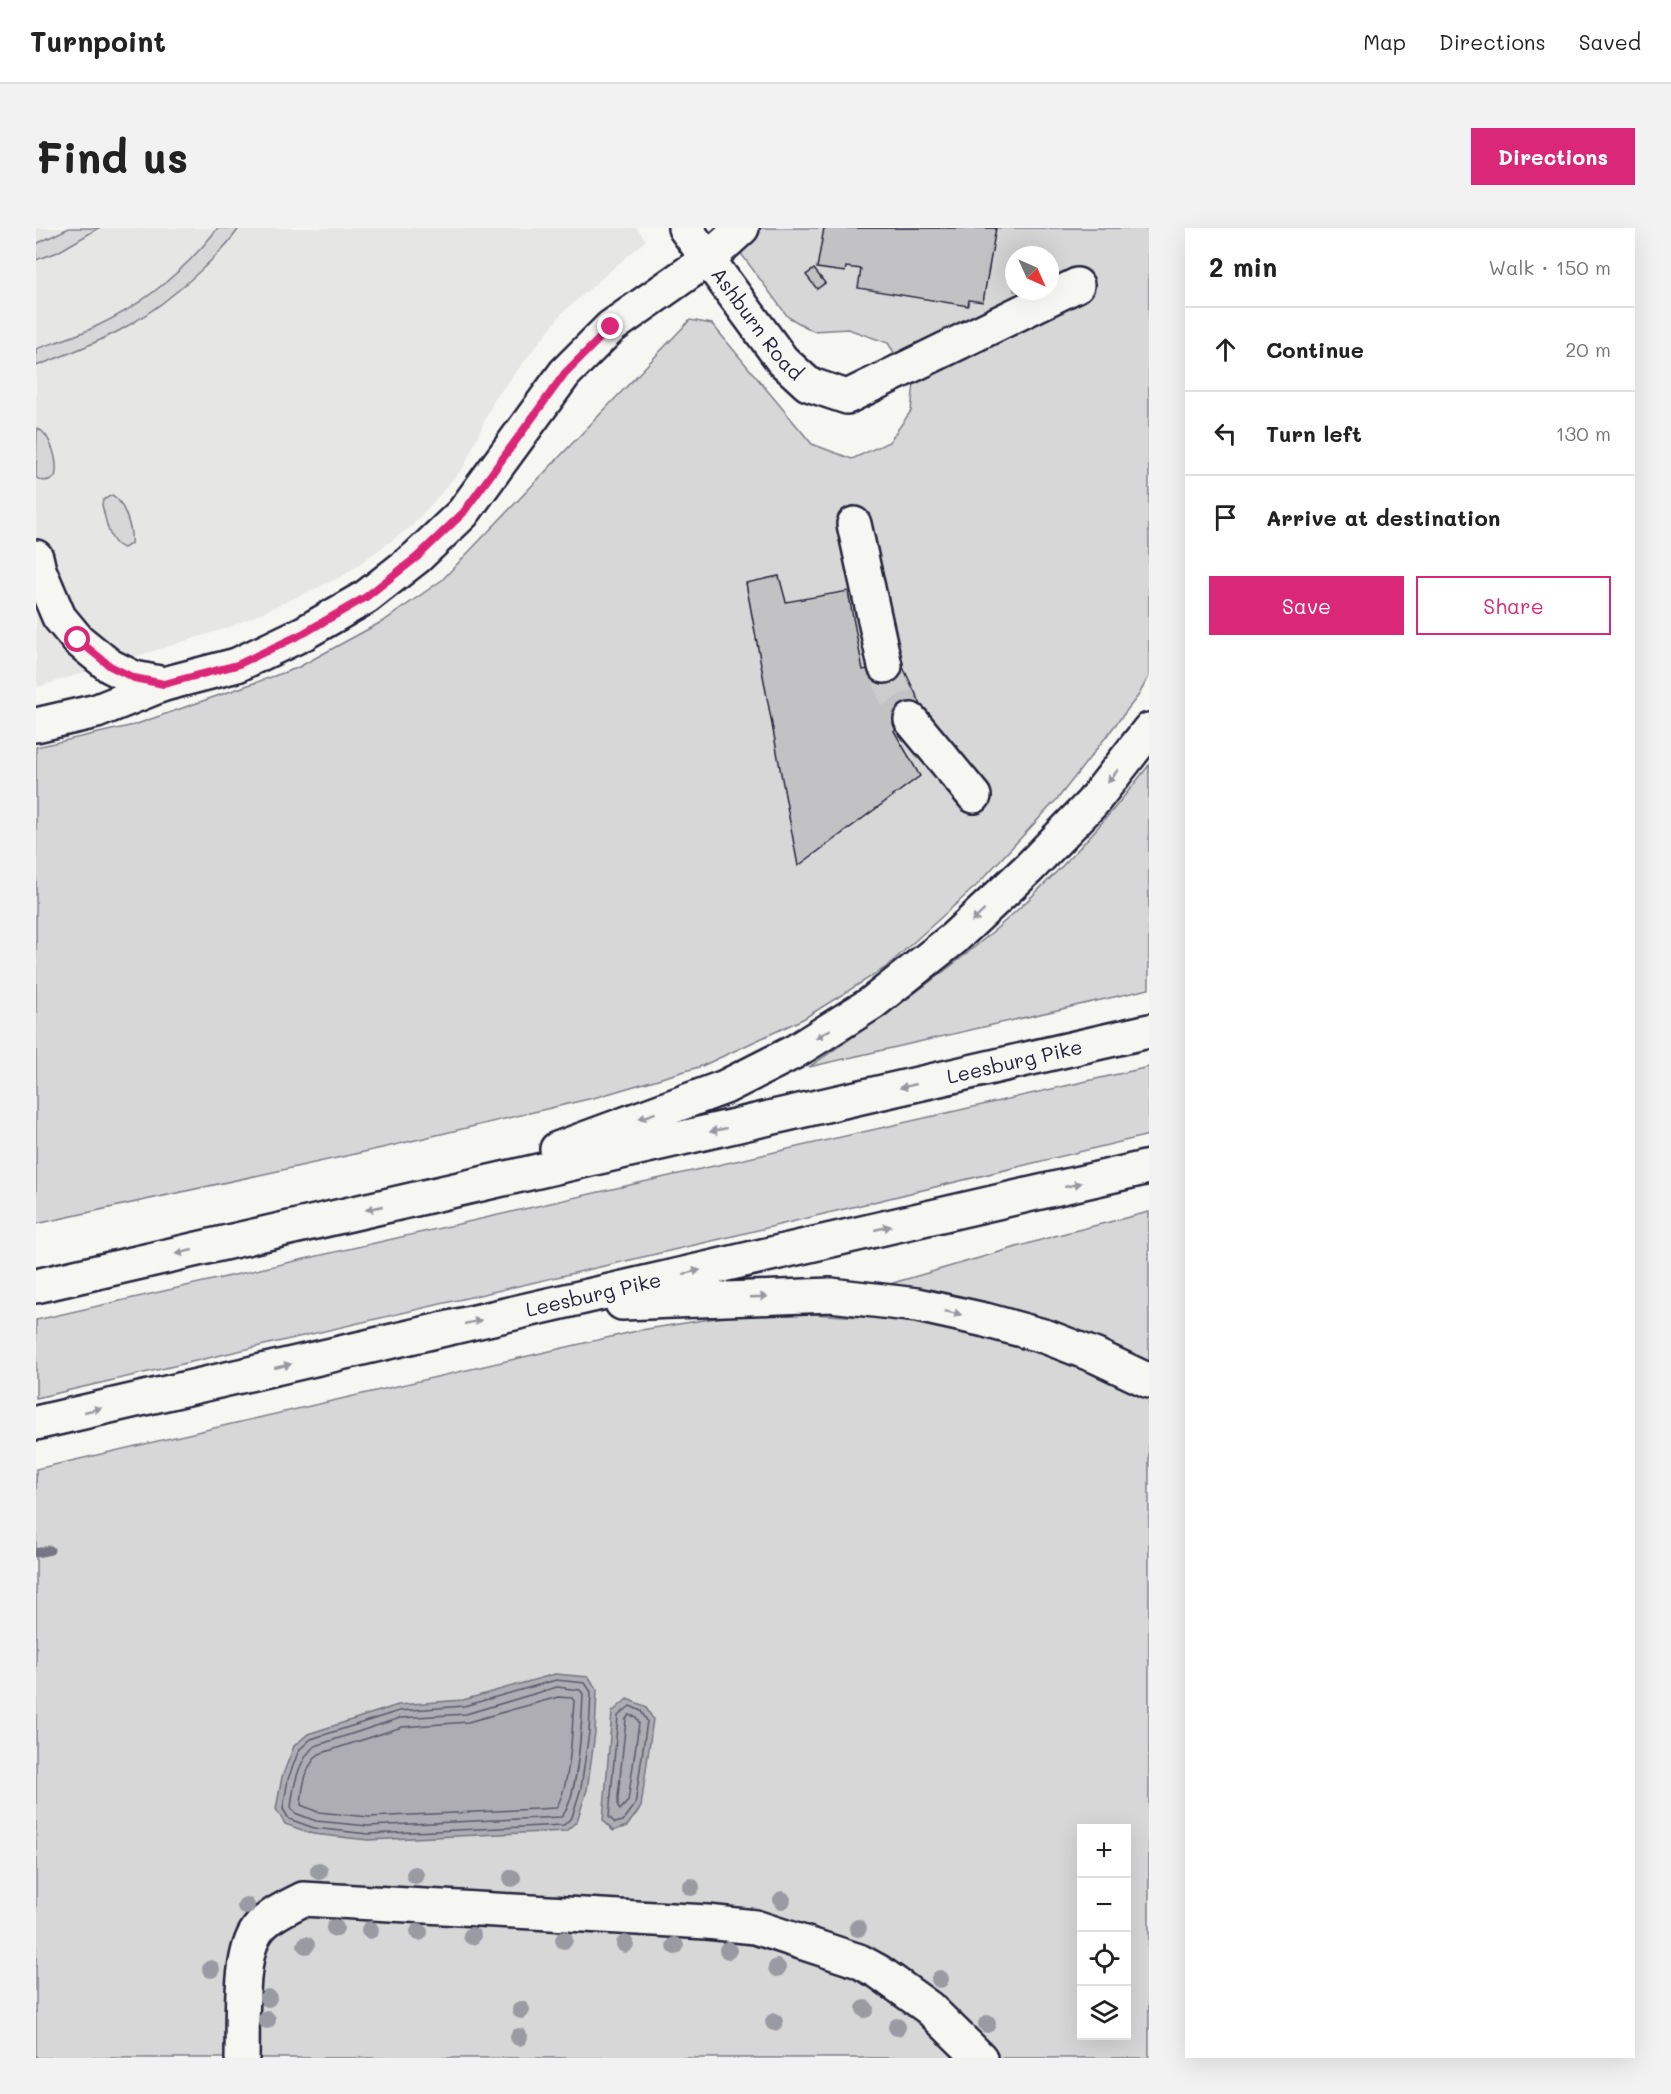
<!DOCTYPE html>
<meta charset="utf-8">
<style>
:root{--surface:#fff;--page:#f2f2f2;--text:#222;--muted:#767676;--line:#e0e0e0;--accent:#db2777}
body{margin:0;font-family:Mali,sans-serif;background:var(--page);color:var(--text)}
.controls{position:absolute;right:18px;bottom:18px;display:grid;overflow:hidden;border-radius:0px;box-shadow:0 6px 24px #0002}
.controls button{width:54px;height:54px;display:grid;place-items:center;padding:0;border:0;border-bottom:2px solid var(--line);background:var(--surface);color:var(--text);font:30px sans-serif}
.compass{position:absolute;left:969px;top:18px;width:54px;height:54px;border-radius:50%;background:var(--surface);box-shadow:0 6px 24px #0002;rotate:135deg}
.stop{position:absolute;width:18px;height:18px;margin:-14px;border:4px solid #db2777;border-radius:50%;background:#fff}
.stop.end{background:#db2777;border-color:#fff;box-shadow:0 2px 6px #0008}
.list{margin:0;padding:0;list-style:none}
h2{display:flex;justify-content:space-between;align-items:center;height:78px;margin:0;padding:0 24px;font-size:26px}
h2 small{font-size:20px;font-weight:400;color:var(--muted)}
.list li{display:grid;grid-template-columns:39px 1fr auto;gap:18px;align-items:center;box-sizing:border-box;height:84px;padding:0 24px;border-top:2px solid var(--line)}
.list b{display:block;font-size:22px;white-space:nowrap}
.list em{font-size:20px;font-style:normal;color:var(--muted)}
.actions{display:flex;gap:12px;padding:18px 24px}
.actions a{flex:1;padding:14px 0;border:2px solid var(--accent);border-radius:0px;text-align:center;font-size:21px;color:var(--accent)}
.actions .main{background:var(--accent);color:#fff}
.icon{flex:none;width:33px;height:33px;fill:none;stroke:currentColor;stroke-width:2;stroke-linecap:round;stroke-linejoin:round}
.map{position:relative;flex:none;width:1113px;height:1830px;overflow:hidden;border-radius:0px}
header{display:flex;align-items:center;gap:36px;box-sizing:border-box;height:84px;padding:0 30px;background:var(--surface);border-bottom:2px solid var(--line)}
header strong{font-size:28px}
nav{display:flex;gap:33px;margin-inline-start:auto;font-size:21px}
.intro{display:flex;align-items:center;justify-content:space-between;box-sizing:border-box;height:144px;padding:0 36px}
h1{margin:0;font-size:42px}
.button{padding:15px 27px;border-radius:0px;background:var(--accent);color:#fff;font-size:21px;font-weight:700}
main{display:flex;gap:36px;padding:0 36px}
aside{flex:1;background:var(--surface);border-radius:0px;box-shadow:0 6px 24px #0002}
.map>svg:first-child{display:block}
</style>
<header>
<strong>Turnpoint</strong>
<nav><a>Map</a><a>Directions</a><a>Saved</a></nav>
</header>
<div class="intro"><h1>Find us</h1><a class="button">Directions</a></div>
<main>
<div class="map">
<svg width="1113" height="1830" viewBox="0 0 1113 1830">
<rect width="100%" height="100%" fill="#f6f6f2"/>
<filter id="ink" filterUnits="userSpaceOnUse"><feTurbulence type="fractalNoise" baseFrequency=".0167" numOctaves="2"/><feDisplacementMap in="SourceGraphic" scale="12" xChannelSelector="R" yChannelSelector="G"/><feConvolveMatrix kernelMatrix="1 2 1 2 8 2 1 2 1" color-interpolation-filters="sRGB"/></filter>
<g filter="url(#ink)">
<path fill="#e6e6e4" d="M 0,0 L 601,0 L 610,12 L 527,84 L 458,172 L 428,239 L 376,298 L 305,349 L 194,399 L 2,459 L 0,451 Z"/>
<path fill="#d7d7d7" stroke="#7c7c89" stroke-width="1.5" fill-rule="evenodd" d="M 33,0 L 63,0 L 22,24 L 0,32 L 0,16 Z
M 182,0 L 203,0 C 193,16 177,31 163,44 C 109,95 68,113 0,138 L 0,121 C 20,114 41,108 61,98 C 108,76 150,41 182,0 Z
M 686,0 L 1113,0 L 1113,448 L 1102,468 L 1023,569 L 940,658 L 849,740 L 767,791 L 666,838 L 561,869 L 346,920 L 0,996 L 0,519 L 98,497 L 261,440 L 349,392 L 406,352 L 654,92 L 676,96 L 776,216 L 816,231 L 853,214 L 875,183 L 878,155 L 852,115 L 812,101 L 777,103 L 752,89 ZM 978,27 L 1014,27 L 1014,63 L 978,63 Z
M 1,200 C 15,206 23,235 19,249 C 12,253 6,255 0,249 Z
M 76,267 C 88,273 97,303 95,316 L 88,320 C 72,317 70,290 66,277 L 67,272 Z
M 1113,537 L 1113,761 L 773,839 C 824,804 876,769 925,730 C 995,675 1059,607 1113,537 Z
M 1113,839 L 1113,907 L 693,1009 L 0,1170 L 0,1092 Z
M 1113,984 L 1113,1143 L 850,1059 L 857,1055 L 1022,1007 Z
M 724,1083 L 876,1092 L 966,1111 L 1059,1141 L 1113,1169 L 1113,1830 L 0,1830 L 0,1241 L 605,1102 ZM 1046,1600 L 1090,1600 L 1090,1808 L 1046,1808 Z"/>
<path fill="#adadb3" stroke="#757583" stroke-width="1.5" d="M 519,1446 L 553,1449 L 561,1462 L 559,1505 L 551,1562 L 541,1593 L 530,1603 L 332,1612 L 277,1606 L 249,1596 L 240,1581 L 246,1549 L 258,1518 L 272,1506 L 362,1477 L 427,1472 Z
M 591,1471 L 609,1478 L 617,1491 L 605,1579 L 591,1598 L 577,1603 L 567,1592 L 576,1484 Z"/>
<g fill="none" stroke-linecap="round" stroke-linejoin="round">
<path stroke="#5a5a6b" stroke-width="1.5" d="M 520,1452 L 549,1455 L 555,1464 L 553,1504 L 545,1560 L 536,1589 L 528,1597 L 332,1606 L 278,1600 L 253,1591 L 247,1581 L 252,1551 L 263,1522 L 275,1511 L 363,1483 L 428,1478 Z
M 521,1459 L 544,1462 L 547,1466 C 546,1491 542,1574 525,1589 L 332,1598 L 280,1593 L 259,1585 L 255,1580 C 257,1559 262,1532 279,1518 L 364,1490 L 430,1486 Z
M 522,1469 L 536,1470 L 538,1473 C 536,1502 535,1556 520,1580 L 333,1589 L 282,1584 L 265,1577 C 266,1560 270,1537 283,1526 L 366,1499 L 432,1494 Z
M 594,1478 L 605,1483 L 611,1493 L 599,1577 L 587,1593 L 579,1595 L 573,1589 L 582,1488 Z
M 593,1487 L 600,1489 L 603,1495 L 592,1573 L 584,1582 L 582,1579 L 582,1569 L 590,1491 Z"/>
<path stroke="#757583" stroke-width="9" d="M 0,1325 L 14,1322"/>
</g>
<path fill="#c2c2c4" stroke="#22223b" stroke-width="1.5" d="M 788,0 L 960,0 L 947,74 L 933,72 L 932,78 L 822,60 L 825,41 L 810,39 L 809,44 L 781,40 Z
M 778,41 L 789,55 L 781,61 L 770,47 Z
M 743,348 L 750,374 L 812,363 L 827,442 L 865,435 L 888,483 L 858,503 L 884,548 L 762,638 L 710,355 Z"/>
<g fill="none" stroke-linecap="round" stroke-linejoin="round">
<path stroke="#cccccd" stroke-width="33" stroke-dasharray="33 16" stroke-linecap="butt" d="M 849,438 L 859,468 L 875,492"/>
<defs>
<g id="minor">
<path id="s1" d="M 649,0 L 746,132 L 772,156 L 811,169 L 1041,57"/>
<path d="M 818,296 L 849,438"/>
<path d="M 0,329 L 3,342 L 23,389 L 42,412 L 74,438 L 98,450 L 128,456 L 201,437 L 268,405 L 330,369 L 381,329 L 427,285 L 529,145 L 575,99 L 672,31 L 706,0"/>
<path d="M 875,492 L 938,568"/>
<path d="M 0,497 L 61,483 L 128,456"/>
<path d="M 206,1830 C 207,1797 203,1734 219,1706 C 228,1689 252,1679 267,1671 L 671,1694 L 719,1699 L 823,1733 L 843,1744 L 893,1780 L 944,1830"/>
</g>
<g id="highway">
<path d="M 521,921 L 689,859 L 758,824 L 836,775 L 917,711 L 993,640 L 1056,575 L 1113,502"/>
<path id="s2" d="M 0,1058 L 1113,803"/>
<path d="M 586,1075 L 795,1067 L 881,1077 L 949,1092 L 1011,1109 L 1060,1128 L 1113,1153"/>
<path id="s3" d="M 0,1195 L 1113,939"/>
</g>
</defs>
<use href="#minor" stroke="#22223b" stroke-width="38"/>
<use href="#highway" stroke="#22223b" stroke-width="38"/>
<use href="#minor" stroke="#f6f6f2" stroke-width="33"/>
<use href="#highway" stroke="#f6f6f2" stroke-width="33"/>
</g>
<g fill="#9a9aa3">
<circle cx="283" cy="1643" r="9"/>
<circle cx="379" cy="1647" r="9"/>
<circle cx="476" cy="1650" r="9"/>
<circle cx="655" cy="1659" r="9"/>
<circle cx="746" cy="1672" r="9"/>
<circle cx="210" cy="1678" r="9"/>
<circle cx="299" cy="1700" r="9"/>
<circle cx="822" cy="1700" r="9"/>
<circle cx="334" cy="1702" r="9"/>
<circle cx="383" cy="1704" r="9"/>
<circle cx="436" cy="1708" r="9"/>
<circle cx="528" cy="1712" r="9"/>
<circle cx="589" cy="1716" r="9"/>
<circle cx="270" cy="1717" r="9"/>
<circle cx="639" cy="1718" r="9"/>
<circle cx="692" cy="1722" r="9"/>
<circle cx="741" cy="1740" r="9"/>
<circle cx="175" cy="1741" r="9"/>
<circle cx="904" cy="1751" r="9"/>
<circle cx="232" cy="1770" r="9"/>
<circle cx="829" cy="1781" r="9"/>
<circle cx="485" cy="1782" r="9"/>
<circle cx="231" cy="1792" r="9"/>
<circle cx="738" cy="1794" r="9"/>
<circle cx="951" cy="1796" r="9"/>
<circle cx="861" cy="1799" r="9"/>
<circle cx="483" cy="1809" r="9"/>
</g>
<defs><path id="oneway-solid" d="M-6-.8H1V-3.2L6.5 0L1 3.2V.8H-6Z" transform="scale(1.5)"/></defs>
<g fill="#9797a0">
<use href="#oneway-solid" transform="translate(1077 548) rotate(128)"/>
<use href="#oneway-solid" transform="translate(942 688) rotate(137)"/>
<use href="#oneway-solid" transform="translate(787 806) rotate(148)"/>
<use href="#oneway-solid" transform="translate(872 858) rotate(167)"/>
<use href="#oneway-solid" transform="translate(611 888) rotate(160)"/>
<use href="#oneway-solid" transform="translate(682 902) rotate(167)"/>
<use href="#oneway-solid" transform="translate(1037 957) rotate(-13)"/>
<use href="#oneway-solid" transform="translate(338 980) rotate(167)"/>
<use href="#oneway-solid" transform="translate(847 1000) rotate(-13)"/>
<use href="#oneway-solid" transform="translate(148 1024) rotate(167)"/>
<use href="#oneway-solid" transform="translate(656 1044) rotate(-13)"/>
<use href="#oneway-solid" transform="translate(723 1069) rotate(-2)"/>
<use href="#oneway-solid" transform="translate(917 1085) rotate(12)"/>
<use href="#oneway-solid" transform="translate(437 1094) rotate(-13)"/>
<use href="#oneway-solid" transform="translate(247 1138) rotate(-13)"/>
<use href="#oneway-solid" transform="translate(57 1182) rotate(-13)"/>
</g>
</g>
<g fill="none" stroke-linecap="round" stroke-linejoin="round" filter="url(#ink)">
<path stroke="#db2777" stroke-width="8" d="M 42,412 L 74,438 L 98,450 L 128,456 L 201,437 L 268,405 L 330,369 L 381,329 L 427,285 L 529,145 L 575,99"/>
</g>
<g text-anchor="middle" stroke-width="4.5" stroke-linejoin="round" paint-order="stroke">
<g font-size="20" fill="#22223b" stroke="#f6f6f2">
<text dy="7" stroke="none"><textPath href="#s1" startOffset="120">Ashburn Road</textPath></text>
<text dy="7" stroke="none"><textPath href="#s2" startOffset="1004">Leesburg Pike</textPath></text>
<text dy="7" stroke="none"><textPath href="#s3" startOffset="572">Leesburg Pike</textPath></text>
</g>
</g>
</svg>
<div class="controls">
<button>+</button>
<button>−</button>
<button><svg class="icon" aria-label="locate" viewBox="0 0 24 24"><circle cx="12" cy="12" r="6"/><path d="M12 2v4M12 18v4M2 12h4M18 12h4"/></svg></button>
<button><svg class="icon" aria-label="layers" viewBox="0 0 24 24"><path d="M12 4l9 5-9 5-9-5zM3 14l9 5 9-5"/></svg></button>
</div>
<svg class="compass" viewBox="-18 -18 36 36"><path d="M0-13l5 13h-10z" fill="#e53935"/><path d="M0 13l5-13h-10z" fill="#767676"/></svg>
<div class="stop" style="left:42px;top:412px"></div>
<div class="stop end" style="left:575px;top:99px"></div>
</div>
<aside>
<h2>2 min<small>Walk · 150 m</small></h2>
<ul class="list">
<li><svg class="icon" aria-label="ahead" viewBox="0 0 24 24"><path d="M12 20V5M6 11l6-6 6 6"/></svg><div><b>Continue</b></div><em>20 m</em></li>
<li><svg class="icon" aria-label="left" viewBox="0 0 24 24"><path d="M17 20v-9H6M10 6l-5 5 5 5"/></svg><div><b>Turn left</b></div><em>130 m</em></li>
<li><svg class="icon" aria-label="arrive" viewBox="0 0 24 24"><path d="M6 21V4h12l-3 4 3 4H6"/></svg><div><b>Arrive at destination</b></div></li>
</ul>
<div class="actions"><a class="main">Save</a><a>Share</a></div>
</aside>
</main>
